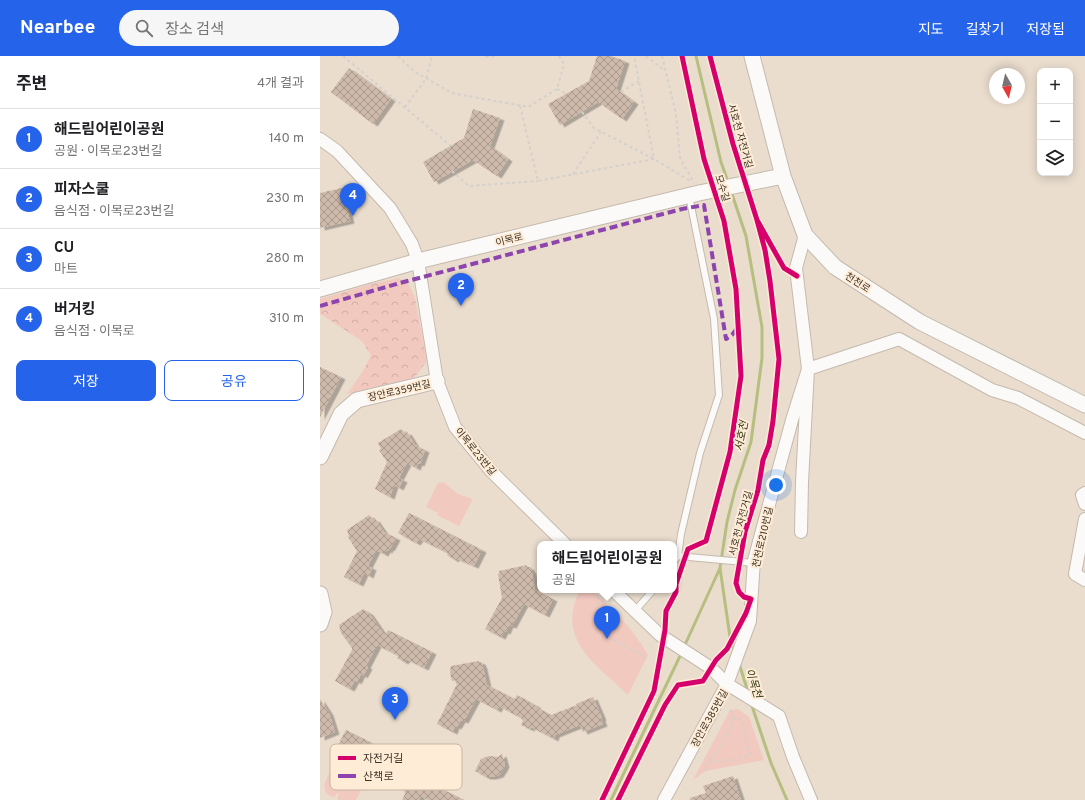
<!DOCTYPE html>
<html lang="ko">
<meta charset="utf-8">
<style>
:root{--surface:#fff;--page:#f6f6f6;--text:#202124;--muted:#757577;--line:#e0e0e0;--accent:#2563eb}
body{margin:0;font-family:Overpass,"Noto Sans KR",sans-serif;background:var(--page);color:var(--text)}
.controls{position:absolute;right:12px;top:12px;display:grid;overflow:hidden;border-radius:8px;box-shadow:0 2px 10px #0003}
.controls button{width:36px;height:36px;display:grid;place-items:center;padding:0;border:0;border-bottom:1px solid var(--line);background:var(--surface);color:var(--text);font:20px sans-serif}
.compass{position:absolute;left:669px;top:12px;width:36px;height:36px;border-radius:50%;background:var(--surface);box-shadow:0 2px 10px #0003;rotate:172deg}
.you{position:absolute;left:456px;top:429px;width:14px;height:14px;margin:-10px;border:3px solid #fff;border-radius:50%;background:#1a73e8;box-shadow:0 0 0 6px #1a73e833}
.badge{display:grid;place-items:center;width:26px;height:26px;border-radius:50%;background:var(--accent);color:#fff;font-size:13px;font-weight:700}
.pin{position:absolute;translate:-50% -33px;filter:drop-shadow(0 1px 2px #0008)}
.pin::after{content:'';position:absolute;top:21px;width:14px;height:12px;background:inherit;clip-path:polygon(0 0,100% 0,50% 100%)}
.popup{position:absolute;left:217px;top:485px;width:140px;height:52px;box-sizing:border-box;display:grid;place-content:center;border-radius:8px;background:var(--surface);filter:drop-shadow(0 1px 3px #0005);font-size:13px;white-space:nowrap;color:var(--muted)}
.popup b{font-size:15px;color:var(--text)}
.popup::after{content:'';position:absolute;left:50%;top:100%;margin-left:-8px;border:8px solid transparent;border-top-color:var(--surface)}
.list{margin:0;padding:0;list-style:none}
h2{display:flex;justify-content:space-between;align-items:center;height:52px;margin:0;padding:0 16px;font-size:17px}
h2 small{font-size:13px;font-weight:400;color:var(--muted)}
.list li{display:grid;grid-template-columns:26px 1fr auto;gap:12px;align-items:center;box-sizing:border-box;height:60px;padding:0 16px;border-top:1px solid var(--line)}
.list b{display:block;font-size:15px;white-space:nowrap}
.list p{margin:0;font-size:13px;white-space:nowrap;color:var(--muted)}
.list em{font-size:13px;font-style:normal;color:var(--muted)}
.actions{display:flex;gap:8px;padding:12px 16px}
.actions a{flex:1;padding:9px 0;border:1px solid var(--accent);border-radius:8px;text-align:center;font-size:14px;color:var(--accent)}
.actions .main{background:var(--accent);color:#fff}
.icon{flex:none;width:22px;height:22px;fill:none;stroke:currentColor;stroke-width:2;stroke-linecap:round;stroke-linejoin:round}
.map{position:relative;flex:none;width:765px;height:744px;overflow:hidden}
header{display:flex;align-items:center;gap:24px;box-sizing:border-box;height:56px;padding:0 20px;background:var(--accent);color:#fff}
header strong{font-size:19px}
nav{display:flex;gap:22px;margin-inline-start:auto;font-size:14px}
.search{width:280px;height:36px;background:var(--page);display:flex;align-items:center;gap:10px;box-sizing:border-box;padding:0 14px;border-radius:22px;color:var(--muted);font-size:15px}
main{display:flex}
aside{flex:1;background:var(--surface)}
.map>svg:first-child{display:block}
</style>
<header>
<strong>Nearbee</strong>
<div class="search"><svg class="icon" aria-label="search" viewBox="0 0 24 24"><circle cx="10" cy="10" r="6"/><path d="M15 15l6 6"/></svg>장소 검색</div>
<nav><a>지도</a><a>길찾기</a><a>저장됨</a></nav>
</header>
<main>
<aside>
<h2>주변<small>4개 결과</small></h2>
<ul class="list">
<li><span class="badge">1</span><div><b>해드림어린이공원</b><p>공원 · 이목로23번길</p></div><em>140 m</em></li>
<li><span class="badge">2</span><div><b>피자스쿨</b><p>음식점 · 이목로23번길</p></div><em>230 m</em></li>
<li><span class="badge">3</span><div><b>CU</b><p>마트</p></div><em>280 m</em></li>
<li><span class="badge">4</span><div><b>버거킹</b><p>음식점 · 이목로</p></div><em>310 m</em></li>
</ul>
<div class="actions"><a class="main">저장</a><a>공유</a></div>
</aside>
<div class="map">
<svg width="765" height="744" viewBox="0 0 765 744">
<defs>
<pattern id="forest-crowns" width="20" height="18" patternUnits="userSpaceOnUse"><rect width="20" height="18" fill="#f2c9bf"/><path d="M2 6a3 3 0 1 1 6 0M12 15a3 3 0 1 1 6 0" fill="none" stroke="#d1ada4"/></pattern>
<pattern id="building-cross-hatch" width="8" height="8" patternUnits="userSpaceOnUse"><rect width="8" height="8" fill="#cebaab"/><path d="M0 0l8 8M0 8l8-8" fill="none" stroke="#a9988b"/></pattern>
<filter id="shadow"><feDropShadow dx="4.5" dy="2.5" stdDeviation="0" flood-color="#0004"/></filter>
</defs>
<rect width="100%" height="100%" fill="#eaddce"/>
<path fill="url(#forest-crowns)" d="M 79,222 L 88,227 L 95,242 L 107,305 L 94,322 L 27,338 L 43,315 L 51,299 L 42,285 L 0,258 L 0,243 L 51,228 Z"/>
<path fill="#f2c9bf" d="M 123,426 L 138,438 L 153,443 L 139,470 L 117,459 L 118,457 L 106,451 L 118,427 Z
M 260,534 L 272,534 C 294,555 313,572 328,599 L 308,639 C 276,608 235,584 260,534 Z
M 418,653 L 429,661 L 444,704 L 386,715 L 373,724 L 410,654 Z
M 18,712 L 46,725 L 36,744 L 19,744 L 17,743 L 19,738 L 17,737 L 14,742 C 12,740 8,739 6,736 C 1,728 10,713 18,712 Z"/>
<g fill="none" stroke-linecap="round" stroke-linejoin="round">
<path stroke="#b6bf80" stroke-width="3" d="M 376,0 L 401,106 L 408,126
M 400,512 L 410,581 L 414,594
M 364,591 L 400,512 L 407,466 L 415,434 L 431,386 L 442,302 L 442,271 L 426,180 L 411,135
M 419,607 L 428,636
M 431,647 L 451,707 L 467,744
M 291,744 L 362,596"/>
</g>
<path fill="url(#building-cross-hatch)" filter="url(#shadow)" d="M 277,0 L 291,0 L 305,5 L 296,33 L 314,46 L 302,63 L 278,46 L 240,69 L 228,48 L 269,25 Z
M 29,12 L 71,43 L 53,68 L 11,36 Z
M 153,53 L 180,62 L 170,90 L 188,103 L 177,120 L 153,104 L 114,126 L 103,106 L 144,82 Z
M 22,132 L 30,165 L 0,172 L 0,137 Z
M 0,311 L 21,321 L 0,361 Z
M 81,373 L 85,377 L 87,376 L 95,389 L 105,394 L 100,408 L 98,407 L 96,412 L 87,407 L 79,422 L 83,424 L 79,432 L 74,429 L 70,441 L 55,433 L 67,406 L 59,394 L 61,393 L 58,387 Z
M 89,457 L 162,494 L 154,510 L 135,502 L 134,504 L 127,499 L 128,497 L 99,483 L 96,487 L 78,477 Z
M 49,459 L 54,464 L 55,463 L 64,476 L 76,482 L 70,493 L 69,492 L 68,495 L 66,494 L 64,498 L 56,494 L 48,510 L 52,512 L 49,520 L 44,517 L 39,528 L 24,521 L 37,495 L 28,481 L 29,480 L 27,474 Z
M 207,509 L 207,511 L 209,511 L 212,516 L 215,534 L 233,543 L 225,559 L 204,548 L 192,570 L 189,569 L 186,576 L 184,575 L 181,581 L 165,573 L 182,542 L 178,518 L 180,517 L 179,515 Z
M 43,553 L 49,557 L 65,580 L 68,574 L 112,596 L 104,612 L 86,603 L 84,606 L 77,602 L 79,600 L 57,589 L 46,610 L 48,611 L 43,620 L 41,618 L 37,626 L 35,624 L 30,633 L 15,625 L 32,594 L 32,592 L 21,577 L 19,569 Z
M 159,605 L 159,606 L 161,606 L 163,611 L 167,629 L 195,643 L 197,639 L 217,650 L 216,651 L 231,659 L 257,649 L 256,648 L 273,641 L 282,662 L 281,663 L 283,668 L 263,676 L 260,669 L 235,679 L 234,683 L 211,671 L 210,673 L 201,669 L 203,665 L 201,662 L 179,650 L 177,654 L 156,643 L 144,665 L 141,664 L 137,671 L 135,670 L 133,676 L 117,668 L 139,624 L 132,625 L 130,616 L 131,610 Z
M 0,643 L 9,657 L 15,676 L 0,682 Z
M 26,674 L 70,696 L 62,711 L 36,700 L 37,699 L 18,689 Z
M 182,698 L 185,709 L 183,713 L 179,719 L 172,721 L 166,721 L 155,715 L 161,703 L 169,700 L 178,701 Z
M 108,705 L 111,710 L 114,719 L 100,722 L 144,744 L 108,744 L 101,740 L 99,744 L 82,744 L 85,738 L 82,726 L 80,726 L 78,712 Z
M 413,720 L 421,744 L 370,744 L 370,742 L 386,737 L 383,730 Z"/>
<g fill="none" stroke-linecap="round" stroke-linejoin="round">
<defs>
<path id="service" d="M 358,500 L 361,478 L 380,397 L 399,339 L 394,263 L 369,140
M 354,505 L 358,500 L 434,507
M 315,555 L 333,534"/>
<path id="minor" d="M 0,83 L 17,95 L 70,152 L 92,188 L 98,205 L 117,325 L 135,371 L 171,415 L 245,488
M 765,437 L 762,439 L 765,448
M 765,463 L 755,518 L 765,524
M 481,476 L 482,426 L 488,313 L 579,283 L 672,334 L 698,342 L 765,377
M 293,534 L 340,579 L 391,612 L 407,628 L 459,660 L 473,701 L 491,744
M 344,744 L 407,628 L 430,565 L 434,504 L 472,364 L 488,313 L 476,212 L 485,179"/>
<path id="tertiary" d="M 432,0 L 463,120 L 485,179 L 515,211 L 600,266 L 765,349
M 0,233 L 98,205 L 379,137 L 463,120
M 0,401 L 21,358 L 37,344 L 117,325
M 0,538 L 4,556 L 0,568"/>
</defs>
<use href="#service" stroke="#c3baae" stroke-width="8"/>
<use href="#minor" stroke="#c3baae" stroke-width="14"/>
<use href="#tertiary" stroke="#c3baae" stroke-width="17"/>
<path stroke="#d4d0cc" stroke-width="2" stroke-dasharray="3 3" stroke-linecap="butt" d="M 23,0 L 131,90
M 78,0 L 95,16 L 132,37 L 208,51 L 237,33 L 244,8 L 239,0
M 166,0 L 167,1 L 175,0
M 326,0 L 345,15
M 342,0 L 356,58 L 360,102 L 374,127
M 237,33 L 246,38
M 301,36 L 319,25
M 200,50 L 218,125 L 334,103 L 314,0
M 85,51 L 106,23 L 112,0
M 262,56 L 274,72 L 334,103 L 372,126
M 132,115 L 149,130 L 218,125
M 253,118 L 281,76
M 278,540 C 277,560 281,578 300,588 C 309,593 318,595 326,603
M 389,706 L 414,704 L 430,699 L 422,666 L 418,662 L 413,662
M 386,715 L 386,710 C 396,694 413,678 413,658 L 410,654"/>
<use href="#service" stroke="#fcfaf8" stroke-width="6"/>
<use href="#minor" stroke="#fcfaf8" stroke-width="12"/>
<use href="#tertiary" stroke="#fcfaf8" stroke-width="15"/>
<path stroke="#8e44ad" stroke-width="4" stroke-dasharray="8 4" stroke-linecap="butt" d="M 0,250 L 80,227 L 362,153 L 384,149 L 406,283 L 412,279 L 418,271"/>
<defs>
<path id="cycleway" d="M 390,0 L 413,88 L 437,164 L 464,212 L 477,220
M 282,744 L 334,635 L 345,574 L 346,555 L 356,536 L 356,528 L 368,493 L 386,485 L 410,396 L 421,320 L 416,233 L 404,165 L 384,103 L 362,0
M 298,744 L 345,649 L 358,629 L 383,625 L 396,604 L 407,593 L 426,557 L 431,543 L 424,541 L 419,536 L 416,527 L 425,476 L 438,434 L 443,404 L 449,389 L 453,365 L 459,303 L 450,225 L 445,194 L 437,164"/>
</defs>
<use href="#cycleway" stroke="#ffecd6" stroke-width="8"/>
<use href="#cycleway" stroke="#d6006c" stroke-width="5"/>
</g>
<g text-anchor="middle" stroke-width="4" stroke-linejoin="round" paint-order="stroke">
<g font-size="10" fill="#3e352a" stroke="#ffecd6">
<text transform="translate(421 80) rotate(74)" y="4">서호천 자전거길</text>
<text transform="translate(403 132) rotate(72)" y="4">모수길</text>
<text transform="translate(189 183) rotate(-14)" y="4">이목로</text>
<text transform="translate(538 226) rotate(33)" y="4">천천로</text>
<text transform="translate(79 334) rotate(-13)" y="4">장안로359번길</text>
<text transform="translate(156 395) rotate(51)" y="4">이목로23번길</text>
<text transform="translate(420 467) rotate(-75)" y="4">서호천 자전거길</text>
<text transform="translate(442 481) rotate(-77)" y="4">천천로210번길</text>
<text transform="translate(389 662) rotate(-61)" y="4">장안로385번길</text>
</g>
<g font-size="11" font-style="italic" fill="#303713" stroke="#ffecd6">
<text transform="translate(421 380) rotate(-79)" y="4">서호천</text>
<text transform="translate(434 627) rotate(72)" y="4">이목천</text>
</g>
</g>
<rect x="10" y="688" width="132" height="46" rx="6" fill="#ffecd6" stroke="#c5b5a2" stroke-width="1"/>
<rect x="18" y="700" width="18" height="4" fill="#d6006c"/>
<rect x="18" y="718" width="18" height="4" fill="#8e44ad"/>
<g font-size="11" fill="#3e352a">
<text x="43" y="706">자전거길</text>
<text x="43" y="724">산책로</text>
</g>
</svg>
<div class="controls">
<button>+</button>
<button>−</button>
<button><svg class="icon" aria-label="layers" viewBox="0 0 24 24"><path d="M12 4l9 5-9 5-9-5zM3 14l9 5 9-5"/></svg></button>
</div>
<svg class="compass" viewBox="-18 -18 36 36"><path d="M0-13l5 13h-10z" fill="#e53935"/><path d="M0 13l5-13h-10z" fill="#757577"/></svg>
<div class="you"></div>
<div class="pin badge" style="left:287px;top:583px">1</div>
<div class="popup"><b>해드림어린이공원</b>공원</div>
<div class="pin badge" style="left:141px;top:250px">2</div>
<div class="pin badge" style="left:75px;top:664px">3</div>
<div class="pin badge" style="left:33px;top:160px">4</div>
</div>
</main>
